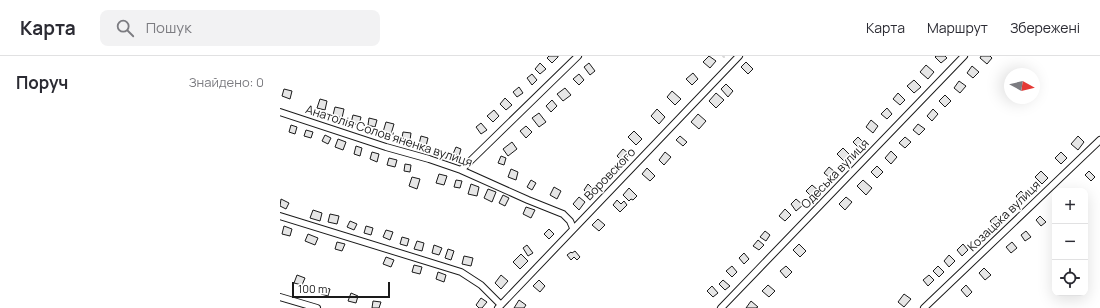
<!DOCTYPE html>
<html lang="uk">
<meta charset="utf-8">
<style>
:root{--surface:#fff;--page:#f2f2f3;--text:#2b2b33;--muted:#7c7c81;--line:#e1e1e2}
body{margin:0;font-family:Manrope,sans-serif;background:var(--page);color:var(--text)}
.controls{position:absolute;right:12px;bottom:12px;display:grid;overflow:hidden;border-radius:8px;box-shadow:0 4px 16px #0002}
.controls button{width:36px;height:36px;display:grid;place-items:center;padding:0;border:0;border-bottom:1px solid var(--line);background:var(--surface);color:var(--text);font:20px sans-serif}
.compass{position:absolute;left:724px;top:12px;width:36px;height:36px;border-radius:50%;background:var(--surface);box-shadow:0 4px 16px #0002;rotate:98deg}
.scale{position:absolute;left:12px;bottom:10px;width:98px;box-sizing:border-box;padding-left:4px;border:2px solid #1a1a1a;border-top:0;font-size:11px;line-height:14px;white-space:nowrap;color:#1a1a1a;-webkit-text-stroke:3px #fff;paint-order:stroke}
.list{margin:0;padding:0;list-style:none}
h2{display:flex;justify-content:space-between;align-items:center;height:52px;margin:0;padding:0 16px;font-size:17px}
h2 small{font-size:13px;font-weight:400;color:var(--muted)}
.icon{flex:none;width:22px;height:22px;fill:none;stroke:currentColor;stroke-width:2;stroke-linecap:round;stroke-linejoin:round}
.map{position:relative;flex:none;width:820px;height:252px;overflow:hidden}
header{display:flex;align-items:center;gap:24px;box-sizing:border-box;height:56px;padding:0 20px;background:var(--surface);border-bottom:1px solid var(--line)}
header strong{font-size:19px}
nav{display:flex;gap:22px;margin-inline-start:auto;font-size:14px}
.search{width:280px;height:36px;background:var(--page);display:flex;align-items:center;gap:10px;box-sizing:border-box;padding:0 14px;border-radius:8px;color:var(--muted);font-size:15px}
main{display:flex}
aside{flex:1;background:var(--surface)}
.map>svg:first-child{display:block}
</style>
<header>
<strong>Карта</strong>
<div class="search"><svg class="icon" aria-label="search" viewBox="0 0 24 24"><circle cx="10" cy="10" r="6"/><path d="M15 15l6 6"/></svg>Пошук</div>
<nav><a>Карта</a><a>Маршрут</a><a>Збережені</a></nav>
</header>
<main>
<aside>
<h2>Поруч<small>Знайдено: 0</small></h2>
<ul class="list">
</ul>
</aside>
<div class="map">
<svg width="820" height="252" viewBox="0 0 820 252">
<rect width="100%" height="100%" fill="#fff"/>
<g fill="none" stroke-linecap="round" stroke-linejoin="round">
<path stroke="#d7d7d7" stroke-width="2" d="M 443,0 L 444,1"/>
</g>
<path fill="#e6e6e6" stroke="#1a1a1a" d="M 269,0 L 278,0 L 278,1 L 272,7 L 267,2 Z
M 429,0 L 436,5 L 430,12 L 423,6 Z
M 656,0 L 665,0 L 667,2 L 661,7 L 655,1 Z
M 701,0 L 710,0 L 712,2 L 707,8 L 700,2 Z
M 466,6 L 473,13 L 468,18 L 461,11 Z
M 260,7 L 266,13 L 260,18 L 255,13 Z
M 309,7 L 315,15 L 310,19 L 304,11 Z
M 646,9 L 654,16 L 648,23 L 640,16 Z
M 692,10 L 699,16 L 693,22 L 687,17 Z
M 413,17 L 418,23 L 412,29 L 406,23 Z
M 252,18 L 257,24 L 252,29 L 247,22 Z
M 299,18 L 304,24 L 299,29 L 293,23 Z
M 634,24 L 641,31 L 634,37 L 627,30 Z
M 679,25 L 686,30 L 680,37 L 674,32 Z
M 446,28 L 453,35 L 448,41 L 441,33 Z
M 239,31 L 243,37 L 237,41 L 233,36 Z
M 285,32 L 291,39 L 283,45 L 277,38 Z
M 4,33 L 12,35 L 10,43 L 2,40 Z
M 392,35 L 401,43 L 395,49 L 387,41 Z
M 436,37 L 444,44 L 436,52 L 429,45 Z
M 618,37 L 625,44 L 620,49 L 613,43 Z
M 665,39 L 671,45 L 665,51 L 659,45 Z
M 225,42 L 232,49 L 226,54 L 220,48 Z
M 40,43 L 47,45 L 45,54 L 37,52 Z
M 272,44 L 277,50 L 271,56 L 266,50 Z
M 55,51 L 64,53 L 62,62 L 53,59 Z
M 607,52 L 612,58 L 607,63 L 601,58 Z
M 377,53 L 385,61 L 379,68 L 371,60 Z
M 653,53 L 658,58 L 652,65 L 647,60 Z
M 214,54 L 219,60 L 213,66 L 207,60 Z
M 259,57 L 266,66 L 259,71 L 252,62 Z
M 418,58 L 426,65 L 419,73 L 411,66 Z
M 73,59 L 81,61 L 79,69 L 71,67 Z
M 89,62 L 97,64 L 95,71 L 88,69 Z
M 591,64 L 598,70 L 593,77 L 586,71 Z
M 106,66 L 114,68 L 111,78 L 103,76 Z
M 201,67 L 207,74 L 201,78 L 196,71 Z
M 638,68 L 645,73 L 639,79 L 633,74 Z
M 11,69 L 17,71 L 15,78 L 9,76 Z
M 246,70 L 252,76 L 246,82 L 240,75 Z
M 26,74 L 33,76 L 31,82 L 24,80 Z
M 354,75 L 362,83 L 356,89 L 348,81 Z
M 123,76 L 131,77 L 130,84 L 122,82 Z
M 45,79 L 51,82 L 48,88 L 42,85 Z
M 141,80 L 148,82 L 146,90 L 139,88 Z
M 400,80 L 407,86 L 403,90 L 396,84 Z
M 798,80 L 804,86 L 798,94 L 791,88 Z
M 578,81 L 584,87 L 579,92 L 573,86 Z
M 625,81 L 631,86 L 625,92 L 619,87 Z
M 58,83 L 66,86 L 63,94 L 55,91 Z
M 232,86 L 237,93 L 228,100 L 223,93 Z
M 76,90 L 82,92 L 80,100 L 74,98 Z
M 176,91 L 181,93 L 179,100 L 173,98 Z
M 563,92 L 571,100 L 565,106 L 557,98 Z
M 343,93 L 349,98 L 343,106 L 337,100 Z
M 611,95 L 617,101 L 611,108 L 605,102 Z
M 92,96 L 99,98 L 97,106 L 90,103 Z
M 385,96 L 391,101 L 384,109 L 379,104 Z
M 781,96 L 787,102 L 781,108 L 775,102 Z
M 221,100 L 226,102 L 224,109 L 218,107 Z
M 109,102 L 117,104 L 115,111 L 107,109 Z
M 125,108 L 131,109 L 130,116 L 124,115 Z
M 597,110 L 603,116 L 597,122 L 591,116 Z
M 549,111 L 555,116 L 550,122 L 544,117 Z
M 367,112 L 375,120 L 370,125 L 362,118 Z
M 231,113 L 238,116 L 236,124 L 228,121 Z
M 761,115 L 768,122 L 762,128 L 755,121 Z
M 809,115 L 815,121 L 811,125 L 805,119 Z
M 159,118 L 167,120 L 164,129 L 156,127 Z
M 132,121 L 140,123 L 137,133 L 129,130 Z
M 176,124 L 182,125 L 180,132 L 174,131 Z
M 251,124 L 256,127 L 252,134 L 247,131 Z
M 583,124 L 592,132 L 586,139 L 577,130 Z
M 191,128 L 199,131 L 197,140 L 188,138 Z
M 308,128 L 314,134 L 310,140 L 304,134 Z
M 532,129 L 539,135 L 533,142 L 526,135 Z
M 274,131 L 281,135 L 277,143 L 270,139 Z
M 349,132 L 357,140 L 353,144 L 351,143 L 349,145 L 343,139 Z
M 208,133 L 216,136 L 212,146 L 204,142 Z
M 741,135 L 747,142 L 741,146 L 736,140 Z
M 223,139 L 229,142 L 225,150 L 219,147 Z
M 299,141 L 305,146 L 299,154 L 293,148 Z
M 566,141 L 572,146 L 565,154 L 559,148 Z
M 1,143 L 9,147 L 6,153 L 0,150 Z
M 516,143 L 523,149 L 516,155 L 511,148 Z
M 337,144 L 341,148 L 344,145 L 347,149 L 340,156 L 333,149 Z
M 246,151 L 255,154 L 251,162 L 243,158 Z
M 505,153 L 511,159 L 505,165 L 499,160 Z
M 33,154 L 42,157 L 40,165 L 30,162 Z
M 50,158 L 59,160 L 57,168 L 48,166 Z
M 716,160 L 721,166 L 715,171 L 710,165 Z
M 760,160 L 766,166 L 761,170 L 756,164 Z
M 318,163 L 325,169 L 319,175 L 312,169 Z
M 70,165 L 77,168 L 74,174 L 67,171 Z
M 4,170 L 12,173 L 10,180 L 2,178 Z
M 86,170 L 93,172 L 91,179 L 84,177 Z
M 269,173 L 274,178 L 269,183 L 264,178 Z
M 106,174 L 113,176 L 110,184 L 103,181 Z
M 485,175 L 490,179 L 486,185 L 480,181 Z
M 746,175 L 751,181 L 745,185 L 741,179 Z
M 28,178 L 38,182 L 35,189 L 25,185 Z
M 122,181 L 129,183 L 127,190 L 120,188 Z
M 478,184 L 484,189 L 479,194 L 473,190 Z
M 137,185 L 144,187 L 142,195 L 134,193 Z
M 57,186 L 65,188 L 62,195 L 55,193 Z
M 732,186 L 737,192 L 731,197 L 726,191 Z
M 519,188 L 526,195 L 520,201 L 513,194 Z
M 683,188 L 688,194 L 682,200 L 677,194 Z
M 154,189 L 162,192 L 159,199 L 152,197 Z
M 247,189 L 253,197 L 248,200 L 243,192 Z
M 168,193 L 174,195 L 171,204 L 165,202 Z
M 295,195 L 300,201 L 297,204 L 294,201 L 291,204 L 287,199 L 291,196 L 292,197 Z
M 464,197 L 469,203 L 464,208 L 459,202 Z
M 241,198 L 248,205 L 240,213 L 233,206 Z
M 669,199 L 675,205 L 669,211 L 664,205 Z
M 184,200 L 193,202 L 191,210 L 182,208 Z
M 106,201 L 114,204 L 111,211 L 103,208 Z
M 134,209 L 142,211 L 140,218 L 132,216 Z
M 452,210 L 457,216 L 452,221 L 446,215 Z
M 506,210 L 512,216 L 506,222 L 500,215 Z
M 658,210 L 664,216 L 659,221 L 653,215 Z
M 704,212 L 711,219 L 705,224 L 699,217 Z
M 158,216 L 166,219 L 164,226 L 156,223 Z
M 17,219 L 25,222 L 22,229 L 14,227 Z
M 221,219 L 228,225 L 221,233 L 215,227 Z
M 649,219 L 654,224 L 648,230 L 643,224 Z
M 259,224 L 265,230 L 260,236 L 253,230 Z
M 443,224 L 450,230 L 445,234 L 439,228 Z
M 488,229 L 495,235 L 489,241 L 482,235 Z
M 686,229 L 692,236 L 687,241 L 681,234 Z
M 432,230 L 438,237 L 433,241 L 427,235 Z
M 43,231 L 50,233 L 48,240 L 41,238 Z
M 71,237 L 78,240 L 76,247 L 68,245 Z
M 624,238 L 631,243 L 624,251 L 618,246 Z
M 201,242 L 207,246 L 202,252 L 199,252 L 196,249 Z
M 239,244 L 246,249 L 244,252 L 234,252 Z
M 93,245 L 101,246 L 99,252 L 92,252 Z
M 471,245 L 478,251 L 476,252 L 466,252 Z"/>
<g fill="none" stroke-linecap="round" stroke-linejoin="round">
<defs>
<path id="minor" d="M 0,56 L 106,91 L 149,103 L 181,114 L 248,144 L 283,158 L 290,165 L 293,172
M 181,114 L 298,0
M 0,160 L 181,216 L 201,229 L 221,249
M 0,241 L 37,252
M 218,252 L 459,0
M 441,252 L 684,0
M 644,252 L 820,84"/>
</defs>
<use href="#minor" stroke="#1a1a1a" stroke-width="8"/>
<use href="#minor" stroke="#fff" stroke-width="6"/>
</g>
<g text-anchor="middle" stroke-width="3" stroke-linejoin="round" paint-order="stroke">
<g font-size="12" fill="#1a1a1a" stroke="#fff">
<text transform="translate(109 80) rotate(18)" y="4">Анатолія Солов'яненка вулиця</text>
<text transform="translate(330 118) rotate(-46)" y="4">Воровского</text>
<text transform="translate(555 118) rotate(-46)" y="4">Одеська вулиця</text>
<text transform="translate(724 160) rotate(-44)" y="4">Козацька вулиця</text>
</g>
</g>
</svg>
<div class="controls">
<button>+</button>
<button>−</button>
<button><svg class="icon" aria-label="locate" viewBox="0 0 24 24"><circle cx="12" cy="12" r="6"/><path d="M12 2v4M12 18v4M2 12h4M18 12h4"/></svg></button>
</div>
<svg class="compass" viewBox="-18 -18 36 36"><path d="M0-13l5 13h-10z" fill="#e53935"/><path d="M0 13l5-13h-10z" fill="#7c7c81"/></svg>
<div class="scale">100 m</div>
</div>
</main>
